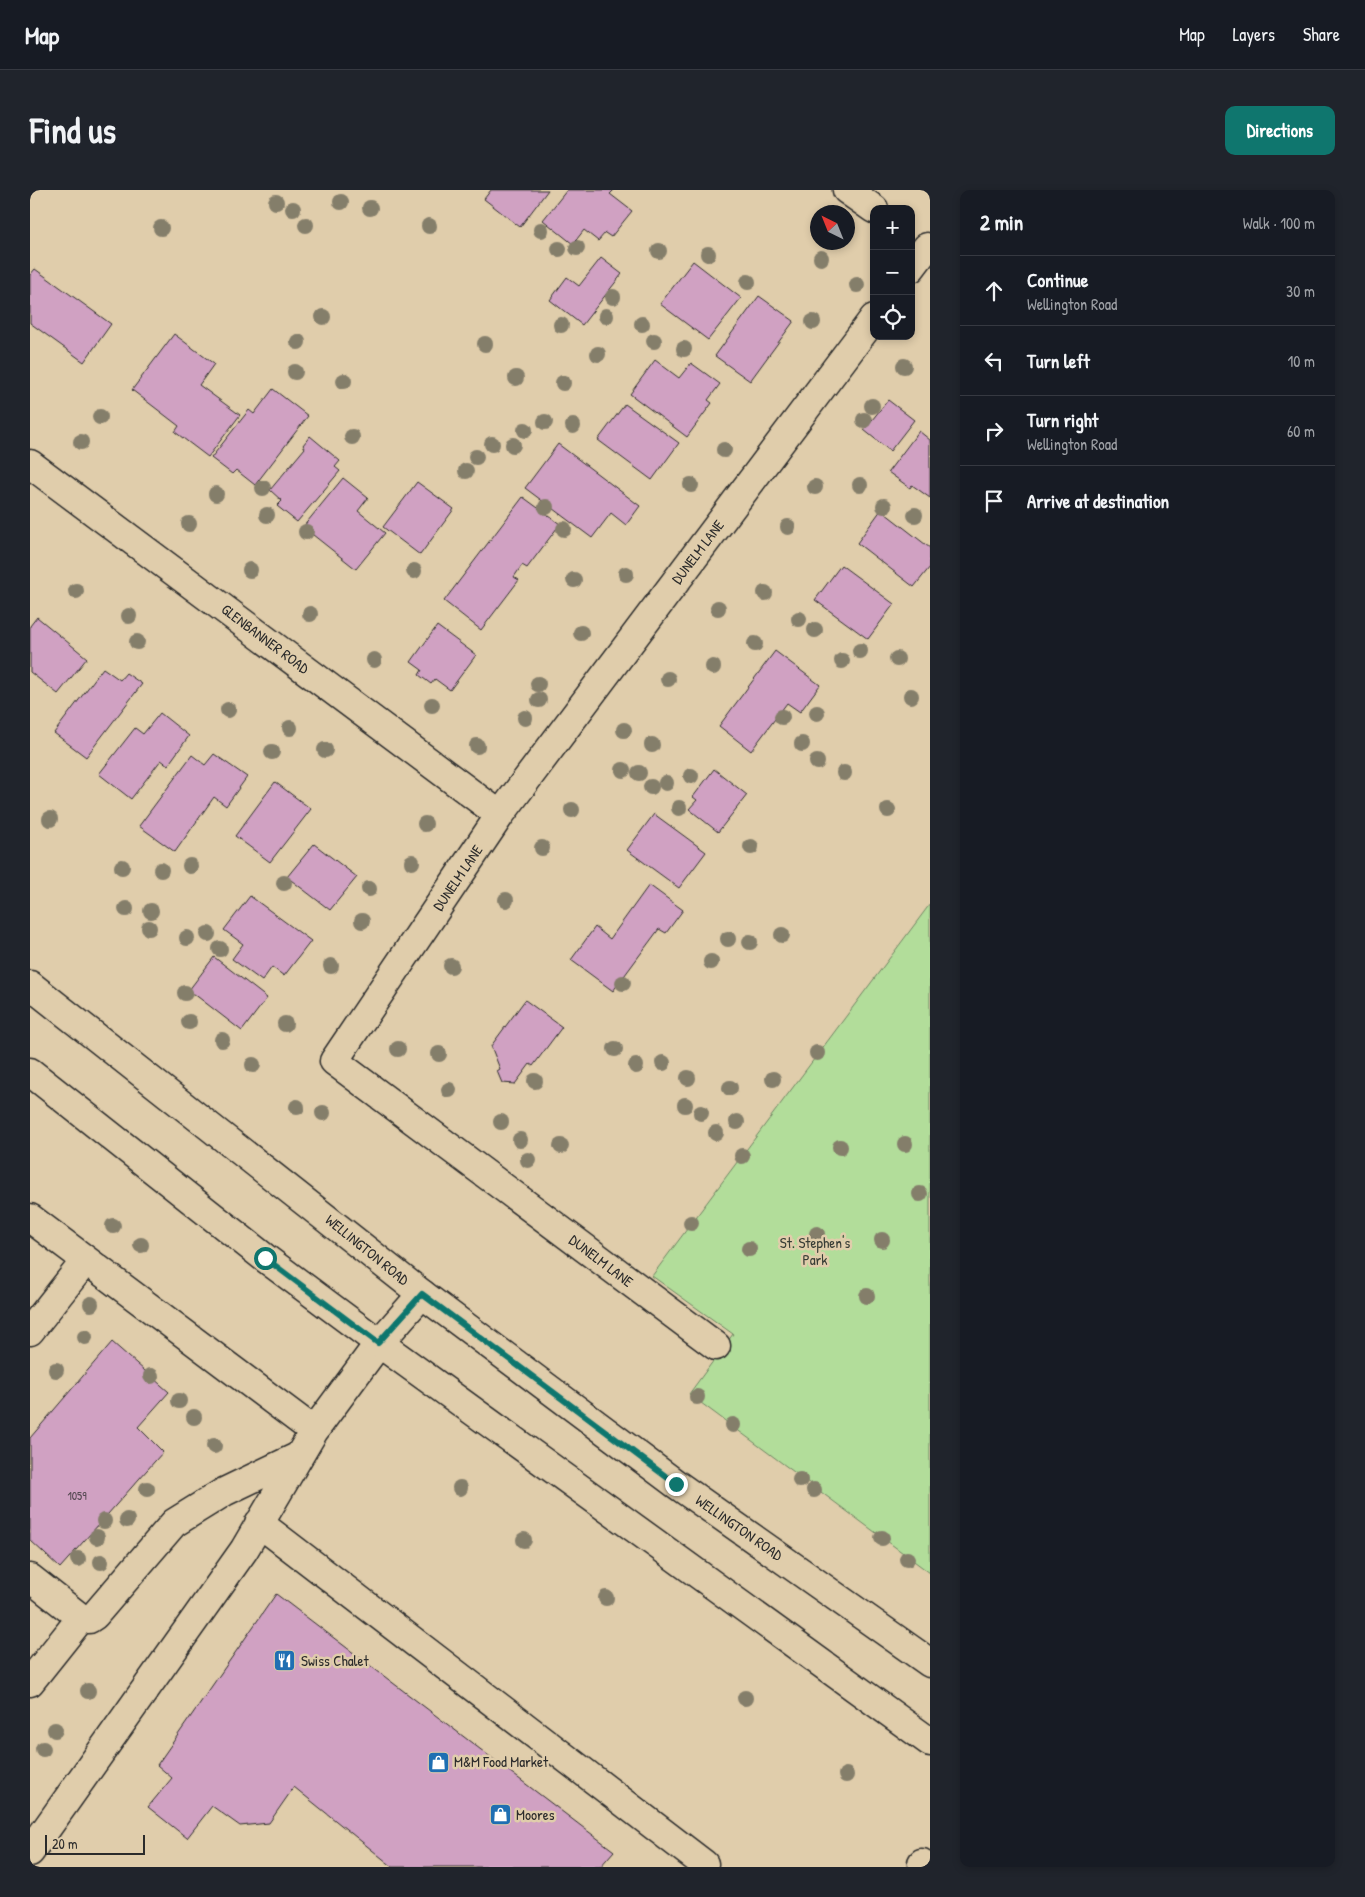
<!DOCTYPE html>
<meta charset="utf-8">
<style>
:root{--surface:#171b24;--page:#20242c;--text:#f1f3f6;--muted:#9ea1a6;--line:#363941;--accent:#0f766e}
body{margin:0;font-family:"Patrick Hand",sans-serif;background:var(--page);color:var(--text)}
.controls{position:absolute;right:15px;top:15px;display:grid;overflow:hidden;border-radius:10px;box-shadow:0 2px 8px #0003}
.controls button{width:45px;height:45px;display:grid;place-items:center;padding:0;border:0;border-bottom:1px solid var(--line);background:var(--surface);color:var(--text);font:25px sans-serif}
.compass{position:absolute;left:780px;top:15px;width:45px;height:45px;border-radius:50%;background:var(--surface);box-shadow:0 2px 8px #0003;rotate:317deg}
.scale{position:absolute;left:15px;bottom:12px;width:100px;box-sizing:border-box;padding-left:5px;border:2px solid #2b2b2b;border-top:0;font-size:14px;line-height:18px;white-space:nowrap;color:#2b2b2b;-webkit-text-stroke:4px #e0cdab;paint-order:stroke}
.stop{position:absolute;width:15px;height:15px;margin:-11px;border:4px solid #0f766e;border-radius:50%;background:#fff}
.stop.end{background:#0f766e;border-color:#fff;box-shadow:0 1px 5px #0008}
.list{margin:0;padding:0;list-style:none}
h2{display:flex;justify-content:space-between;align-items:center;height:65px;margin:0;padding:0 20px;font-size:21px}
h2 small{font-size:16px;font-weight:400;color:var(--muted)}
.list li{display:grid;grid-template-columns:32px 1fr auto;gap:15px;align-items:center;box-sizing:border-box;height:70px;padding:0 20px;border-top:1px solid var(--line)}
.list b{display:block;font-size:19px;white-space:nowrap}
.list p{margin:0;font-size:16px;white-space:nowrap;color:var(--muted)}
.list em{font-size:16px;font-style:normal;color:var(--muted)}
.icon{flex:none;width:28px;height:28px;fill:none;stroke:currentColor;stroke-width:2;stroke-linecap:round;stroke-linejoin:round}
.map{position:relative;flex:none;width:900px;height:1677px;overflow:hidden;border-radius:10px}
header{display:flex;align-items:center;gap:30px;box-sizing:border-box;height:70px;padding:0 25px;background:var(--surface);border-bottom:1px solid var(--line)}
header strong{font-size:24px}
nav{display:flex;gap:28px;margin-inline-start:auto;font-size:18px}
.intro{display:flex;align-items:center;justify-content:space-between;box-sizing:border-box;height:120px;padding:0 30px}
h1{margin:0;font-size:35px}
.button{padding:12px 22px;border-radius:10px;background:var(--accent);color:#fff;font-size:18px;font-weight:700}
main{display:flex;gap:30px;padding:0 30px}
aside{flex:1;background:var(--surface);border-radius:10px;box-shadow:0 2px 8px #0003}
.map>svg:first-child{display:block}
</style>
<header>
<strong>Map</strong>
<nav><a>Map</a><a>Layers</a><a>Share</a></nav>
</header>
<div class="intro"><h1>Find us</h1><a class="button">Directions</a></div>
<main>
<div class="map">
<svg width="900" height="1677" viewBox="0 0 900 1677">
<rect width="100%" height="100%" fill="#e0cdab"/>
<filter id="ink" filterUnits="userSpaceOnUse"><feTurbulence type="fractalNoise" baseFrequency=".02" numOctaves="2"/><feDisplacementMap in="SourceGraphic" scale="10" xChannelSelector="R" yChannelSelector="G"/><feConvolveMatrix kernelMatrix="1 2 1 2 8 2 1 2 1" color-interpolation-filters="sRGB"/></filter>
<g filter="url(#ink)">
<path fill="#b2dd9a" stroke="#6e8462" d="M 900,714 L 900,1383 L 659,1204 L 703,1144 L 622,1086 Z"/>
<path fill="#d0a1c2" stroke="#2b2b2b" d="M 461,0 L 518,0 L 490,37 L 454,9 Z
M 537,0 L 584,0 L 580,4 L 602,21 L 581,47 L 575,43 L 568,51 L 554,40 L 543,54 L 513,30 Z
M 571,68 L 592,84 L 552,135 L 520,110 L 537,87 L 549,96 Z
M 663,71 L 711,108 L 678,150 L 630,114 Z
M 5,79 L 81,134 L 54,172 L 0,133 L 0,85 Z
M 729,106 L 764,131 L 720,191 L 685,166 Z
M 144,144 L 184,174 L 169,195 L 210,225 L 178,267 L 145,242 L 149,236 L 102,200 Z
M 625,170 L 649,188 L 661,173 L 690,194 L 678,210 L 682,213 L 657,247 L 600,204 Z
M 243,199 L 278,226 L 225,295 L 206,280 L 202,284 L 181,268 L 219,220 L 224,224 Z
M 858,210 L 884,230 L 860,261 L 834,240 Z
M 595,214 L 649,253 L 622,290 L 568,250 Z
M 889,241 L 900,250 L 900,308 L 882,295 L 880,298 L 858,282 Z
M 280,246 L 310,271 L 305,277 L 310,281 L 267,332 L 247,316 L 252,311 L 240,300 L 275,258 L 273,255 Z
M 528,254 L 610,316 L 596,335 L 581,323 L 562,348 L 495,298 Z
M 313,288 L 338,308 L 328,321 L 355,343 L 326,379 L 273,337 Z
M 387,292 L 424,319 L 390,365 L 353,337 Z
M 493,307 L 530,334 L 497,378 L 492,375 L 484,387 L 489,390 L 451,440 L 414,411 Z
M 851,320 L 900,358 L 900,377 L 884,397 L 827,353 Z
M 811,375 L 864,414 L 838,449 L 785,410 Z
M 7,427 L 57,468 L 28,504 L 0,482 L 0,436 Z
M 407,436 L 446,465 L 420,500 L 405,489 L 401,494 L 389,485 L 392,480 L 381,472 Z
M 745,461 L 790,495 L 770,522 L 757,513 L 721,561 L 689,536 Z
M 73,478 L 90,490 L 96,483 L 112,494 L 56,567 L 24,543 Z
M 130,523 L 159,546 L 138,575 L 131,570 L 101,609 L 69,584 L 105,538 L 113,544 Z
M 184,564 L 217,587 L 196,616 L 184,607 L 145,662 L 109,636 L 162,565 L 175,575 Z
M 684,579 L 717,605 L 688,642 L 659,619 L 667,610 L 663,607 Z
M 245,592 L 281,619 L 240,672 L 205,646 Z
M 624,624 L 676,662 L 649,698 L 597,660 Z
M 284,654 L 327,687 L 300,720 L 257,687 Z
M 619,695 L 653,720 L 636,743 L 629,739 L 583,801 L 541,770 L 565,737 L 580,749 Z
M 220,706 L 281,751 L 254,786 L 242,777 L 232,791 L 202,769 L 213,754 L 194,740 Z
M 184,767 L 237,808 L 212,841 L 159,800 Z
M 495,810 L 532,837 L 503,876 L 500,874 L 485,894 L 472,893 L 467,881 L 470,879 L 461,856 Z
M 82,1152 L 139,1202 L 108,1237 L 133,1262 L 30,1378 L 0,1350 L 0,1248 Z
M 246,1404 L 584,1661 L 570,1677 L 363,1677 L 264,1597 L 239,1633 L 210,1636 L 182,1616 L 157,1648 L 118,1617 L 142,1588 L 127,1575 Z"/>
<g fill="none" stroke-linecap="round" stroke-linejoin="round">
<defs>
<path id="minor" d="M 817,0 L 844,19
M 881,78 L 897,57
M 0,274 L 470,625
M 0,1028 L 284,1241 L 349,1153 L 392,1104
M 0,1141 L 56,1070
M 686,1156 L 304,871 L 470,625 L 844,128
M 229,1333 L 674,1674 L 672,1677
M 0,1388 L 51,1428 L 59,1429 L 65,1425 L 144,1333 L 194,1302 L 269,1266
M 0,1492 L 51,1428
M 0,1662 L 214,1360 L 284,1241
M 892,1673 L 897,1677"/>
<path id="major" d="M 0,795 L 392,1104 L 646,1294 L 900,1473
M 0,882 L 235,1068 L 349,1153 L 900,1552"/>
</defs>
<use href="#minor" stroke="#2b2b2b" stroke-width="31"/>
<use href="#major" stroke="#2b2b2b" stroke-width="31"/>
<use href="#minor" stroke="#e0cdab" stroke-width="28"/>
<use href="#major" stroke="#e0cdab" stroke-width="28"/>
</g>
<g fill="#847e6b">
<circle cx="246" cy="12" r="8"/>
<circle cx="311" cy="12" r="8"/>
<circle cx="340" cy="18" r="8"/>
<circle cx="263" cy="19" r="8"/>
<circle cx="276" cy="35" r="8"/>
<circle cx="399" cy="36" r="8"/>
<circle cx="131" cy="38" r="8"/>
<circle cx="511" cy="40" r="8"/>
<circle cx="547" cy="58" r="8"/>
<circle cx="529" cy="59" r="8"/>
<circle cx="629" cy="61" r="8"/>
<circle cx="678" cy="64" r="8"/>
<circle cx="791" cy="68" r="8"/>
<circle cx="718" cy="92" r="8"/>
<circle cx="827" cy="95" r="8"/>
<circle cx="583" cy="107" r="8"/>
<circle cx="576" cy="126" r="8"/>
<circle cx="293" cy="127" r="8"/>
<circle cx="783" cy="132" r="8"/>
<circle cx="612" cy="134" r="8"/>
<circle cx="531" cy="135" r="8"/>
<circle cx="624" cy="151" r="8"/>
<circle cx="268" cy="152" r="8"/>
<circle cx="455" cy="154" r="8"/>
<circle cx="654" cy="159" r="8"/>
<circle cx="568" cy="164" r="8"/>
<circle cx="874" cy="176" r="8"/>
<circle cx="265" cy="182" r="8"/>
<circle cx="486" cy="188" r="8"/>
<circle cx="314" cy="191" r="8"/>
<circle cx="533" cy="193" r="8"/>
<circle cx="842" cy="216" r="8"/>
<circle cx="70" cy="227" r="8"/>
<circle cx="834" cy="230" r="8"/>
<circle cx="515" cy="232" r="8"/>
<circle cx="543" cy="236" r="8"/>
<circle cx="495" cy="240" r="8"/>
<circle cx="322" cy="247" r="8"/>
<circle cx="51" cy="252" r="8"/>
<circle cx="462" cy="254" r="8"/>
<circle cx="483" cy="255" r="8"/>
<circle cx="694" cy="260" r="8"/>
<circle cx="446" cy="267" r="8"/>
<circle cx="436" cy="281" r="8"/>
<circle cx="661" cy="295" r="8"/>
<circle cx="830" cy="295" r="8"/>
<circle cx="785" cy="297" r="8"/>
<circle cx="233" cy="298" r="8"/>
<circle cx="186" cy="304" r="8"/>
<circle cx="854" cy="316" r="8"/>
<circle cx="516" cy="317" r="8"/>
<circle cx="237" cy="325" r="8"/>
<circle cx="885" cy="325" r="8"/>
<circle cx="159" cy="334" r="8"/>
<circle cx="758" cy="337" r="8"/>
<circle cx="534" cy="339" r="8"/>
<circle cx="276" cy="342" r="8"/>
<circle cx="220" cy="380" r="8"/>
<circle cx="384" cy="381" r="8"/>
<circle cx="596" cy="384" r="8"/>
<circle cx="544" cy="390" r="8"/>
<circle cx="46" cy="401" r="8"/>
<circle cx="735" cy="403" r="8"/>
<circle cx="688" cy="418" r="8"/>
<circle cx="280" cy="424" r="8"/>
<circle cx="99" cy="426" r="8"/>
<circle cx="769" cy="429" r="8"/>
<circle cx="785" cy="440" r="8"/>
<circle cx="551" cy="443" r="8"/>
<circle cx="107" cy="452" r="8"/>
<circle cx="725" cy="454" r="8"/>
<circle cx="830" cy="461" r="8"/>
<circle cx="867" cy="469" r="8"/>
<circle cx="344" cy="470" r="8"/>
<circle cx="812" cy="471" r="8"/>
<circle cx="683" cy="477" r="8"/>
<circle cx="638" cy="489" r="8"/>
<circle cx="508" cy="494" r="8"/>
<circle cx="881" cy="506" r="8"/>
<circle cx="509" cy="510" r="8"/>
<circle cx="402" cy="515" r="8"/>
<circle cx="198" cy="520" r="8"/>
<circle cx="787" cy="523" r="8"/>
<circle cx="752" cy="527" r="8"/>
<circle cx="495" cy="528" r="8"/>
<circle cx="260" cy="538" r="8"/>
<circle cx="594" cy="540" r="8"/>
<circle cx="772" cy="554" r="8"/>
<circle cx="622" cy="555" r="8"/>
<circle cx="447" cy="556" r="8"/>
<circle cx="295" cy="560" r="8"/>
<circle cx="242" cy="562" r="8"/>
<circle cx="787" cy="572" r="8"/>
<circle cx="593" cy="580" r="8"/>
<circle cx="609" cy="583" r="8"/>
<circle cx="814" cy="583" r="8"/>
<circle cx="661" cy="586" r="8"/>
<circle cx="636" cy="593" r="8"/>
<circle cx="621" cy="597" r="8"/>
<circle cx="649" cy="618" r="8"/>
<circle cx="542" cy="620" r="8"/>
<circle cx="858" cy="620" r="8"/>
<circle cx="20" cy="629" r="8"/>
<circle cx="395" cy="634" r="8"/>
<circle cx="721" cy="657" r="8"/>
<circle cx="512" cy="658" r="8"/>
<circle cx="382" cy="672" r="8"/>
<circle cx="160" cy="676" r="8"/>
<circle cx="92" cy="677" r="8"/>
<circle cx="131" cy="680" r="8"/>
<circle cx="254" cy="693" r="8"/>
<circle cx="339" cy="699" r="8"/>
<circle cx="476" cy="710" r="8"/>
<circle cx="96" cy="719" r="8"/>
<circle cx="121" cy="721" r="8"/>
<circle cx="332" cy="731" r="8"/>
<circle cx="119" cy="738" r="8"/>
<circle cx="178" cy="744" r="8"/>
<circle cx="752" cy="745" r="8"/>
<circle cx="157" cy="748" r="8"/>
<circle cx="698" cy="749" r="8"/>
<circle cx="720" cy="752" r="8"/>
<circle cx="190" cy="759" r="8"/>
<circle cx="681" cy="772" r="8"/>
<circle cx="301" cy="776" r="8"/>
<circle cx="421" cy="776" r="8"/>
<circle cx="593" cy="793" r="8"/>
<circle cx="155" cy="803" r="8"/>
<circle cx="159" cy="832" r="8"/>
<circle cx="255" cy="834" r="8"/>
<circle cx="192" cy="850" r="8"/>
<circle cx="368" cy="859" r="8"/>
<circle cx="585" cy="859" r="8"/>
<circle cx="787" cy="863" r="8"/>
<circle cx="409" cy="864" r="8"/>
<circle cx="633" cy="873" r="8"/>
<circle cx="223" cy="875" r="8"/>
<circle cx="606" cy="876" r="8"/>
<circle cx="658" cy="888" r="8"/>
<circle cx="743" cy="889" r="8"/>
<circle cx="505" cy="891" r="8"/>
<circle cx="700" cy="898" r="8"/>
<circle cx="419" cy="900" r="8"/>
<circle cx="655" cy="915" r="8"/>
<circle cx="267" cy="917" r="8"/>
<circle cx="293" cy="923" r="8"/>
<circle cx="671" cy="923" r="8"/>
<circle cx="471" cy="932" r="8"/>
<circle cx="707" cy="932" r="8"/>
<circle cx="686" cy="943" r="8"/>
<circle cx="490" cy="950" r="8"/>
<circle cx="875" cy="954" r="8"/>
<circle cx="531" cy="956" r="8"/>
<circle cx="810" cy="957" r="8"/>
<circle cx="712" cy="966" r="8"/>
<circle cx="498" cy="970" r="8"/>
<circle cx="890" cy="1004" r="8"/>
<circle cx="661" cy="1033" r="8"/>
<circle cx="83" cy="1036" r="8"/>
<circle cx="787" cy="1044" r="8"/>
<circle cx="852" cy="1050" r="8"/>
<circle cx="111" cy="1055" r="8"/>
<circle cx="719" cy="1059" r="8"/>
<circle cx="837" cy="1106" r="8"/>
<circle cx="61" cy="1114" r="8"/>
<circle cx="55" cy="1147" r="8"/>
<circle cx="26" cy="1180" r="8"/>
<circle cx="121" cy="1186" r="8"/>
<circle cx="667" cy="1207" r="8"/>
<circle cx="149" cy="1211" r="8"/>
<circle cx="164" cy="1227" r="8"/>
<circle cx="703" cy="1235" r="8"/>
<circle cx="184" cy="1256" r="8"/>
<circle cx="770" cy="1290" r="8"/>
<circle cx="430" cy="1298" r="8"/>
<circle cx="117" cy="1299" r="8"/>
<circle cx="784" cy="1300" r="8"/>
<circle cx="97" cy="1330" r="8"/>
<circle cx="74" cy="1331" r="8"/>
<circle cx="67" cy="1347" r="8"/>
<circle cx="852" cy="1348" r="8"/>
<circle cx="494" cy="1350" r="8"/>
<circle cx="48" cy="1369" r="8"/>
<circle cx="877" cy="1369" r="8"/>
<circle cx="71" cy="1372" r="8"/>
<circle cx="576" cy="1408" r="8"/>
<circle cx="58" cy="1501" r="8"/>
<circle cx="715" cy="1508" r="8"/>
<circle cx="25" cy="1540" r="8"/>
<circle cx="13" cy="1559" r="8"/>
<circle cx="816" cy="1585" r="8"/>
</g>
</g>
<g fill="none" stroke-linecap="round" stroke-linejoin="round" filter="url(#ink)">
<path stroke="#0f766e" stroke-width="6" d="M 235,1068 L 348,1153 L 392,1104 L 646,1294"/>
</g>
<defs>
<symbol id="restaurant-square" viewBox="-11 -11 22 22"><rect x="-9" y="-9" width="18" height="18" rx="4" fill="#1f6fb2" stroke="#e0cdab"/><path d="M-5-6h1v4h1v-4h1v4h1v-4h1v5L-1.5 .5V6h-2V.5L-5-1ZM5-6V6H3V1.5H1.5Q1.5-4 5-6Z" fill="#fff"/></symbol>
<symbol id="shop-square" viewBox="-11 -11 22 22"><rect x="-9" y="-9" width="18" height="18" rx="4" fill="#1f6fb2" stroke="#e0cdab"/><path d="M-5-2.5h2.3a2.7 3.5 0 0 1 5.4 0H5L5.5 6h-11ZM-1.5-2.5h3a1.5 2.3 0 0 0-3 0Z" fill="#fff"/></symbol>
</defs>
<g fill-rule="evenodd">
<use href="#restaurant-square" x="242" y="1458" width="25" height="25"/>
<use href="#shop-square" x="396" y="1560" width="25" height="25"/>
<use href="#shop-square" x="458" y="1612" width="25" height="25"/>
</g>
<g text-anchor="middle" stroke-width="5" stroke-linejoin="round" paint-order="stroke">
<g font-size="12" fill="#544851">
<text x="47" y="1310">1059</text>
</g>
<g font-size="15" fill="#2b2b2b" stroke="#e0cdab">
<text transform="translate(668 362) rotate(-53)" y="5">DUNELM LANE</text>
<text transform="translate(235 449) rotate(37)" y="5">GLENBANNER ROAD</text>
<text transform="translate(428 688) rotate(-56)" y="5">DUNELM LANE</text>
<text transform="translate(337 1060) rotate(39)" y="5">WELLINGTON ROAD</text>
<text transform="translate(571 1071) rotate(37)" y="5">DUNELM LANE</text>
<text transform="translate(709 1338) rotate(35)" y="5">WELLINGTON ROAD</text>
</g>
<g font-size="15" fill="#383d36" stroke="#e0cdab">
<text x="785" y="1058">St. Stephen's<tspan x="785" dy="17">Park</tspan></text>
</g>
<g font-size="15" fill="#2b2b2b" stroke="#e0cdab" text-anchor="start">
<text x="271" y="1476">Swiss Chalet</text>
<text x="424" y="1577">M&amp;M Food Market</text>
<text x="486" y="1630">Moores</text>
</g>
</g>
</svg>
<div class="controls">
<button>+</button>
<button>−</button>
<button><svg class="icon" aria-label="locate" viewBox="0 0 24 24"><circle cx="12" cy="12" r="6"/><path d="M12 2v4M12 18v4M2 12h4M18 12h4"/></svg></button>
</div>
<svg class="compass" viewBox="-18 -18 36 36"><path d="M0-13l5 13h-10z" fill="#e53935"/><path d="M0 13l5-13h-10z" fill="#9ea1a6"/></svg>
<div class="scale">20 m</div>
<div class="stop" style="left:235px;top:1068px"></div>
<div class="stop end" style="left:646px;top:1294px"></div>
</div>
<aside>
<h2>2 min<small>Walk · 100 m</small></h2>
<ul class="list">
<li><svg class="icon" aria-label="ahead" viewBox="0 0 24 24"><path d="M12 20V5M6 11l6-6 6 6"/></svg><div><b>Continue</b><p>Wellington Road</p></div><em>30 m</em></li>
<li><svg class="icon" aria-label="left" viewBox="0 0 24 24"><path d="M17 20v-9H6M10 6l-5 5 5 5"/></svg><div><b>Turn left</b></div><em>10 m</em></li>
<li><svg class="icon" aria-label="right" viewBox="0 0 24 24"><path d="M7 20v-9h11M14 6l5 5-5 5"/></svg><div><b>Turn right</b><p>Wellington Road</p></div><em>60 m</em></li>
<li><svg class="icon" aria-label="arrive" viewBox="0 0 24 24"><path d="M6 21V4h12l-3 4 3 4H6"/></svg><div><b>Arrive at destination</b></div></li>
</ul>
</aside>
</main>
